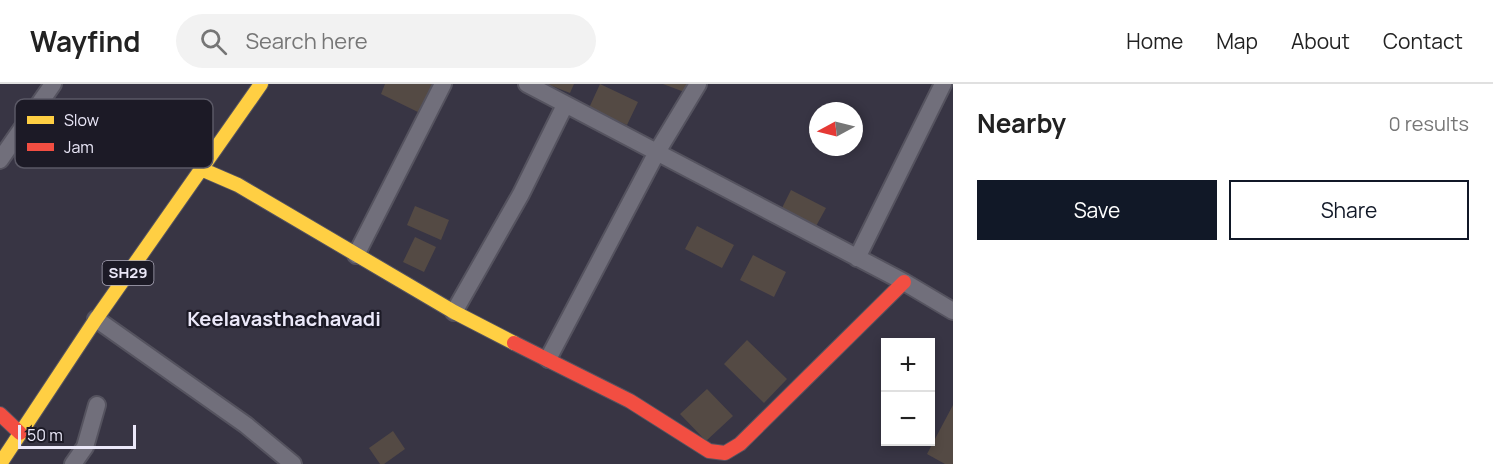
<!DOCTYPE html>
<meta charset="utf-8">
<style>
:root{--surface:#fff;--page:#f2f2f2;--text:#222;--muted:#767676;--line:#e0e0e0;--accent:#111827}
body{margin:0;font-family:Manrope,sans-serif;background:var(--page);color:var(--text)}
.controls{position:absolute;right:18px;bottom:18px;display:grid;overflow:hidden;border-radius:0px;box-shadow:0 3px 9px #0003}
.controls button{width:54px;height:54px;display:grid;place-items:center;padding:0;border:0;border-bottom:2px solid var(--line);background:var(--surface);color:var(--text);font:30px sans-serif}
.compass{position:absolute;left:809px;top:18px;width:54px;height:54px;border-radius:50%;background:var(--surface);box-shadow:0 3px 9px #0003;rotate:263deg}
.scale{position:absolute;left:18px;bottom:15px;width:118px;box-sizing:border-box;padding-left:6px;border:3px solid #ebe8f9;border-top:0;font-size:16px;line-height:21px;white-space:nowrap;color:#ebe8f9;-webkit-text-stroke:4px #1c1a26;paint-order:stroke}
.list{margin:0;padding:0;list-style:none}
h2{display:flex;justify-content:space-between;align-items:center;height:78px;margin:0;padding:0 24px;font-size:26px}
h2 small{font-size:20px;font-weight:400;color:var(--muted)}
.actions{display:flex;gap:12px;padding:18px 24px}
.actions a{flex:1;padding:14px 0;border:2px solid var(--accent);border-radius:0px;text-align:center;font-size:21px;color:var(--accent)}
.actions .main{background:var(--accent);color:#fff}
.icon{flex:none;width:33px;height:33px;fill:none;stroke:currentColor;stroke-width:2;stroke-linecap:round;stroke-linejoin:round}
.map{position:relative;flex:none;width:953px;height:380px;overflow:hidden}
header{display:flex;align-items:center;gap:36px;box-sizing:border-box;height:84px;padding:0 30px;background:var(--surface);border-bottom:2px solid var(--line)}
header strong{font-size:28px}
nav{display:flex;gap:33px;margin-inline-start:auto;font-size:21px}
.search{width:420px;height:54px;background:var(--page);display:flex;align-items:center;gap:15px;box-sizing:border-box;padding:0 21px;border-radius:33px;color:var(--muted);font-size:22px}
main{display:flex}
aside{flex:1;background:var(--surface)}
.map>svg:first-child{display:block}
</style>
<header>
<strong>Wayfind</strong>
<div class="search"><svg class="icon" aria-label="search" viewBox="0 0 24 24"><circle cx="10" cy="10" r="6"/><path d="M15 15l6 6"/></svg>Search here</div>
<nav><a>Home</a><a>Map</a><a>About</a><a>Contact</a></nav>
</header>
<main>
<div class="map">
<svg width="953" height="380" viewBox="0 0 953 380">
<rect width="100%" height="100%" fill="#383544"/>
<path fill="#544a44" d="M 385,0 L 437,0 L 422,30 L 381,10 Z
M 547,0 L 574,0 L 570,9 Z
M 600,0 L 638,18 L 627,41 L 589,24 Z
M 663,0 L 691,0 L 687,9 Z
M 791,106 L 826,124 L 815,144 L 781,126 Z
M 415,122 L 449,136 L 441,156 L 407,141 Z
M 697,142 L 734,161 L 722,184 L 685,165 Z
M 415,153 L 436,163 L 424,188 L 403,178 Z
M 753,171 L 786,188 L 774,213 L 740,196 Z
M 747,256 L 787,295 L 764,319 L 724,280 Z
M 707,305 L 733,332 L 706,357 L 680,330 Z
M 953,321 L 953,380 L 945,380 L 927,370 Z
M 393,347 L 405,365 L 384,380 L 380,380 L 369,364 Z"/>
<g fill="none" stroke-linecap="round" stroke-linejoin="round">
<defs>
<path id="street" d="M 527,0 L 904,198 L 953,227
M 0,76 L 53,0
M 356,171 L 443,0
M 857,174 L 943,0
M 454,228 L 521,110 L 565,21
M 96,235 L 246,341 L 293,380
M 548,275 L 657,68 L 698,0
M 73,380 L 85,363 L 97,321"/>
<path id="slow" d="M 201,85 L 238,101 L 454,228 L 514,259
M 0,380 L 96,235 L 261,0"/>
<path id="jam" d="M 514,259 L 630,317 L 709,367 L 725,369 L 740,360 L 904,198
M 0,330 L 20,349"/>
</defs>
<use href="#street" stroke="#55535f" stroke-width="20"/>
<use href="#slow" stroke="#55535f" stroke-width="16"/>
<use href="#jam" stroke="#55535f" stroke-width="16"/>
<use href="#street" stroke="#716f7b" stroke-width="16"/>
<use href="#slow" stroke="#ffcf43" stroke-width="14"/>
<use href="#jam" stroke="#f24e42" stroke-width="14"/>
</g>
<g text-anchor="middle" stroke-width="4.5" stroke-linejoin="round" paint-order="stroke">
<rect fill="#1c1a26" stroke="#adaaba" stroke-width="1.5" x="102.5" y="177" width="51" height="24" rx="4.5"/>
<g font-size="15" font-weight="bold" fill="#ebe8f9">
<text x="128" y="194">SH29</text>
</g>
<g font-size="20" font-weight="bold" fill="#ebe8f9" stroke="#1c1a26">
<text x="284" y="242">Keelavasthachavadi</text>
</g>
</g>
<rect x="15" y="15" width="198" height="69" rx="9" fill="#1c1a26" stroke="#5a5865" stroke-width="1.5"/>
<rect x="27" y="32" width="27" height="8" fill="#ffcf43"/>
<rect x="27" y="59" width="27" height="8" fill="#f24e42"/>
<g font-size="16" fill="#ebe8f9">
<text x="64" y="42">Slow</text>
<text x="64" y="69">Jam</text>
</g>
</svg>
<div class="controls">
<button>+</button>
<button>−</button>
</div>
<svg class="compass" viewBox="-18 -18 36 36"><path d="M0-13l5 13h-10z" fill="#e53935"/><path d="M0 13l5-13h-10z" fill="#767676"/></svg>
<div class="scale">50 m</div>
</div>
<aside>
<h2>Nearby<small>0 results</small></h2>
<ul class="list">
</ul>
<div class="actions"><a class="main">Save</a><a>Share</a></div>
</aside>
</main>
